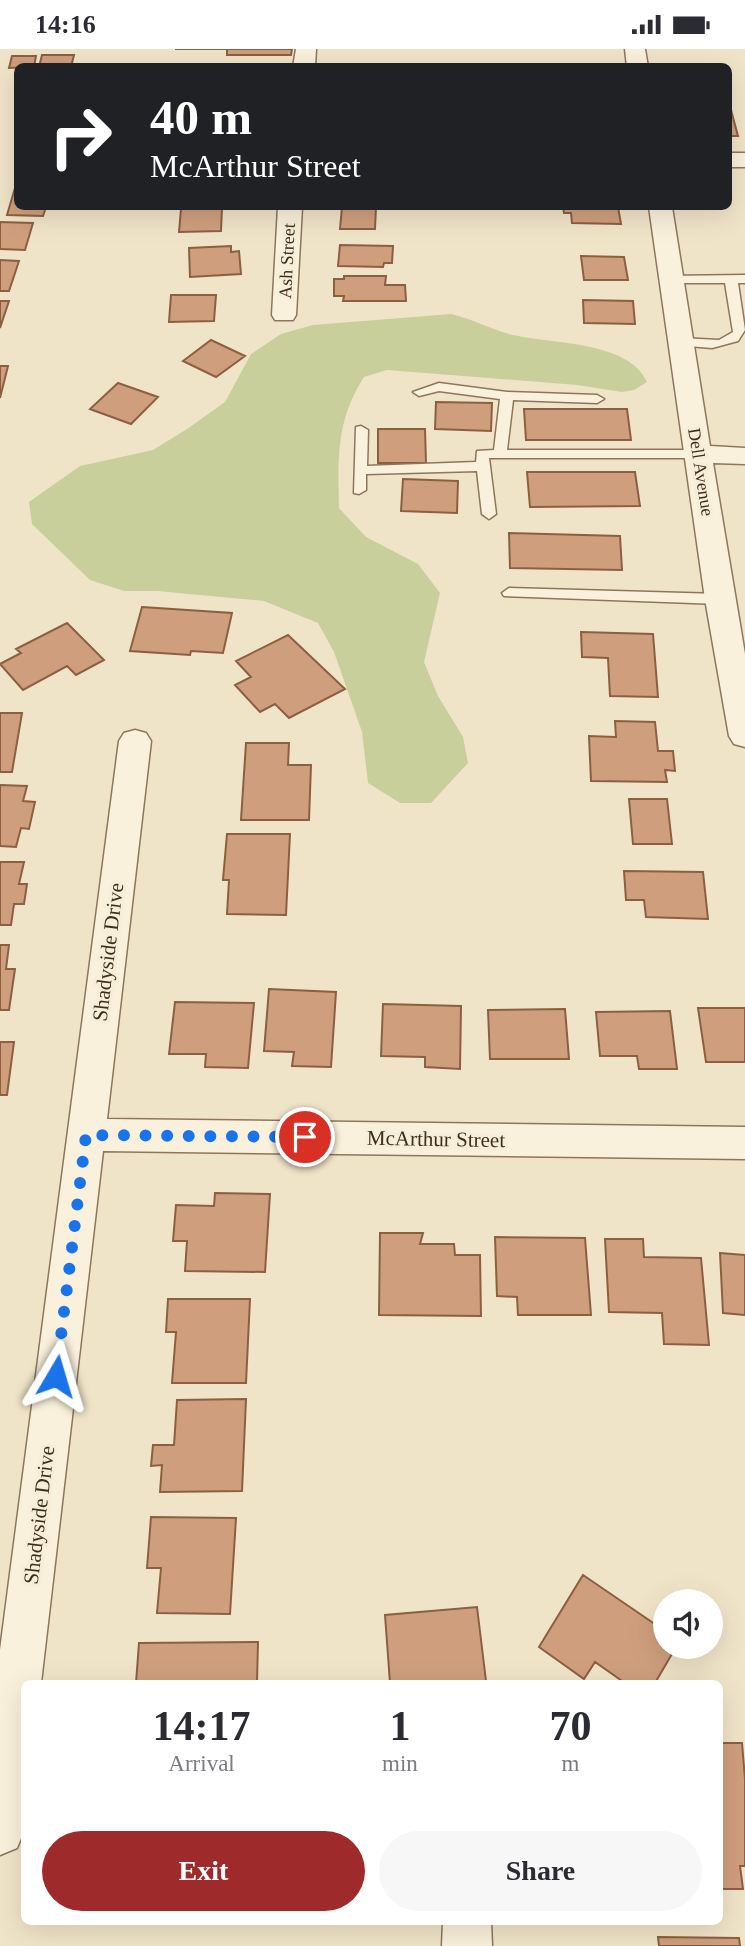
<!DOCTYPE html>
<html lang="en">
<head>
<meta charset="utf-8">
<style>
	body { margin:0; font-family:Georgia,serif; background:#f7f7f7; color:#2b2b33; height:100vh; display:flex; flex-direction:column; font-size:26px; white-space:nowrap }
	* { box-sizing:border-box; margin:0 }
	p { font-size:23px; color:#7c7c81 }
	.icon { flex:none; width:38px; height:38px; fill:none; stroke:currentColor; stroke-width:2; stroke-linecap:round; stroke-linejoin:round }
	.map { position:relative; flex:1; overflow:hidden }
	.details { position:absolute; left:21px; top:1631px; width:702px; height:245px; display:flex; flex-direction:column; background:#fff; border-radius:10px; box-shadow:0 7px 28px #0002 }
	.details>* { flex:none }
	.hud { position:absolute; left:14px; top:14px; width:718px; height:147px; border-radius:10px; box-shadow:0 7px 28px #0002; background:#202124; color:#fff; overflow:hidden }
	.fabs { position:absolute; left:653px; top:1540px; display:grid; gap:14px }
	.fabs a { display:grid; place-items:center; width:70px; height:70px; border-radius:50%; background:#fff; box-shadow:0 7px 28px #0002; font-size:35px }
	.pin { position:absolute; display:grid; place-items:center; width:60px; height:60px; color:#fff; margin:-30px; border:4px solid #fff; border-radius:50%; box-shadow:0 2px 7px #0007 }
	.me { position:absolute; width:77px; margin:-38px; rotate:7deg; stroke-linejoin:round; filter:drop-shadow(0 0 5px #0008) }
	.turn { display:flex; align-items:center; gap:24px; height:147px; padding:0 21px; font-size:32px }
	.turn .icon { width:91px; height:91px; stroke-width:2.5 }
	.turn b { display:block; font-size:49px; line-height:60px }
	.eta { display:flex; justify-content:space-evenly; align-items:center; height:119px; text-align:center }
	.eta b { font-size:42px; font-weight:600; line-height:49px }
	.button { display:flex; gap:14px; margin-top:auto; padding:14px 21px }
	.button a { flex:1; height:80px; border-radius:42px; background:#9e2a2b; color:#fff; font-size:28px; font-weight:600; line-height:80px; text-align:center }
	.button a+a { background:#f7f7f7; color:#2b2b33 }
	.status { display:flex; justify-content:space-between; align-items:center; height:49px; padding:0 35px; background:#fff; direction:ltr }
	.status svg { height:19px; fill:currentColor }
	.map>svg:first-child { display:block }
	.green { fill:#c9cf9b }
	.building { fill:#cf9f7d; stroke:#8d5f41; stroke-width:2 }
	.lines { fill:none; stroke-linecap:round; stroke-linejoin:round }
	.lane-casing { stroke:#8d765c; stroke-width:3 }
	.street-casing { stroke:#8d765c; stroke-width:3 }
	.lane { fill:#faf1dc; fill-rule:evenodd }
	.street { fill:#faf1dc; fill-rule:evenodd }
	.route { stroke:#1a73e8; stroke-width:12; stroke-dasharray:0 21.6 }
	.labels { text-anchor:middle; stroke-width:7; stroke-linejoin:round; paint-order:stroke }
	.far-street-label { font-size:18px; fill:#3d2e20; stroke:#f7eed8 }
	.street-label { font-size:21px; fill:#3d2e20; stroke:#f7eed8 }
</style>
</head>
<body>
<div class="status"><b>14:16</b><svg viewBox="0 0 49 12"><path d="M0 12V9h3v3zM5 12V6h3v6zM10 12V3h3v9zM15 12V0h3v12zM26 1h20v11H26zM47 4h2v5h-2z"/></svg></div>
<div class="map">
<svg width="745" height="1897" viewBox="0 0 745 1897">
	<rect width="100%" height="100%" fill="#f0e4c8"/>
	<path class="green" d="M451 265C473 270 492 281 513 286 552 295 629 292 647 333L634 341 622 343 577 336 387 321 364 328C336 372 338 408 339 459L366 488 418 515 440 544 424 613 438 647 463 688 468 714 431 754H400L368 734 362 683 334 603 318 574 264 552 157 542H124L90 531 32 475 29 453 80 417 153 401 187 380 225 353 251 305 281 285 313 276Z"/>
	<path class="building" d="M175 0H292L291 6H227V0Z
		M42 6H74L71 18H39Z
		M12 7H36L34 18 9 19Z
		M728 61H731L738 87H728Z
		M15 139H18V158H46L43 167 7 166Z
		M342 158H376L375 180H340Z
		M563 158H618L621 175 572 174 571 164H564Z
		M222 159 221 182 179 183 181 160Z
		M0 173 33 174 25 201 0 200Z
		M340 196 393 197 392 214H384L383 218 338 217Z
		M231 197V203L239 202 241 225 190 228 189 199Z
		M581 207 624 208 628 231H584Z
		M0 211 19 212 9 242H0Z
		M344 227H386L385 236H405L406 252H343L344 247H334V230H344Z
		M171 246H216L214 272 169 273Z
		M583 251 633 252 635 275 584 274Z
		M0 252H9L0 279Z
		M211 291 245 307 216 328 183 312Z
		M0 317H8L0 349Z
		M118 334 158 348 131 375 90 360Z
		M436 353 492 354 491 382 435 380Z
		M524 360H627L631 391H526Z
		M378 380H425L426 414H378Z
		M527 423H635L640 457 530 458Z
		M403 430 458 432 457 464 401 462Z
		M509 484 620 487 622 521 510 519Z
		M142 558 232 564 223 604 191 602 190 606 130 602Z
		M67 574 104 611 76 626 67 617 23 641 0 615 21 604 16 600Z
		M581 583 653 585 658 648 610 647 608 609 582 608Z
		M288 586 345 640 289 669 275 655 260 663 235 636 251 628 236 612Z
		M0 664H22L12 723H0Z
		M615 672 655 673 658 702H673L675 722 665 721 667 733 591 732 589 687 616 688Z
		M246 694H289L288 716H311L309 771H241Z
		M0 736 27 737 23 752 35 753 29 780 21 779 16 798 0 797Z
		M629 750H667L672 795H633Z
		M227 785H290L286 866 227 865 229 831H223Z
		M0 813H24L19 835H27L24 855H14L11 876H0Z
		M624 822 703 823 708 870 646 868 644 851H626Z
		M0 896H9L6 920H15L9 961H0Z
		M269 940 336 943 331 1018 292 1017 294 1003 264 1002Z
		M175 953 254 954 248 1019 205 1018 206 1005H169Z
		M383 955 461 957 460 1020 425 1018V1008L381 1007Z
		M698 959H745V1013H706Z
		M565 960 569 1010H490L488 961Z
		M670 962 677 1020H639L637 1007H600L596 963Z
		M0 993H14L7 1046H0Z
		M215 1144 270 1145 265 1223 185 1222 187 1192H173L176 1156 214 1157Z
		M380 1184H423L420 1195H454L455 1206H480L481 1267 379 1266Z
		M495 1188 585 1189 591 1266H518L517 1248 497 1247Z
		M605 1190H643L644 1208 701 1209 709 1296 664 1295 662 1264 609 1263Z
		M720 1204 745 1206V1266L723 1264Z
		M168 1250H250L246 1334H172L176 1283H166Z
		M246 1350 242 1442 160 1443 162 1416 151 1417 153 1396H174L177 1351Z
		M151 1468 236 1469 230 1565 157 1564 161 1519H147Z
		M583 1526 665 1582V1598H676L655 1634H625L595 1613 584 1630 539 1598Z
		M477 1558 486 1632 390 1634 385 1566Z
		M258 1593 257 1634H136L139 1594Z
		M719 1694H742L745 1730V1817H740L743 1840H719Z
		M658 1888 739 1889 740 1897H659Z"/>
	<g class="lines">
		<g class="lane-casing">
			<path id="lane" d="M745 226V234H738L745 281 738 292 712 299 676 296V290L680 289 719 291 733 283 725 234H671L667 233V227Z
				M439 334 507 343 597 346 604 350 597 354 513 351 507 401H698L705 405 698 409H489L496 465 489 470 482 465 477 422 366 425V441L359 445 354 444 356 378 361 377 368 381 367 417 476 413 477 402 494 401 500 350 439 342 419 347 413 343Z
				M509 539 720 545 727 550 720 555 504 547 502 544Z"/>
		</g>
		<g class="street-casing">
			<path id="street" d="M296 0H316L315 18H293Z
				M625 0H645L648 18H627Z
				M728 104H745V118H728Z
				M278 158H302L296 266 293 271H275L272 266Z
				M649 158H672L710 397 745 399V415L713 414 745 605V698L734 695 729 687 705 550Z
				M135 681 146 684 151 692 107 1070 745 1078V1110L103 1102 41 1634H24V1782L17 1799 0 1806V1601L119 692 124 684Z
				M443 1872H491L492 1897H442Z"/>
		</g>
		<use href="#lane" class="lane"/>
		<use href="#street" class="street"/>
	</g>
	<g class="lines">
		<path class="route" d="M56 1327 86 1086 305 1088"/>
	</g>
	<g class="labels">
		<g class="far-street-label">
			<text transform="translate(287 212) rotate(-87)" y="6">Ash Street</text>
			<text transform="translate(701 423) rotate(81)" y="6">Dell Avenue</text>
		</g>
		<g class="street-label">
			<text transform="translate(108 903) rotate(-83)" y="7">Shadyside Drive</text>
			<text transform="translate(436 1090) rotate(1)" y="7">McArthur Street</text>
			<text transform="translate(39 1466) rotate(-83)" y="7">Shadyside Drive</text>
		</g>
	</g>
</svg>
<div class="fabs">
<a><svg class="icon" aria-label="sound" viewBox="0 0 24 24"><path d="M4 9h4l5-4v14l-5-4H4zM17 9q2 3 0 6"/></svg></a>
</div>
<div class="pin" style="left:305px;top:1088px;background:#d93025"><svg class="icon" aria-label="arrive" viewBox="0 0 24 24"><path d="M6 21V4h12l-3 4 3 4H6"/></svg></div>
<svg class="me" style="left:56px;top:1327px" viewBox="-20 -20 40 40"><path d="M0-17L14 15 0 8-14 15z" fill="#1a73e8" stroke="#fff" stroke-width="4"/></svg>
<div class="hud">
<div class="turn"><svg class="icon" aria-label="right" viewBox="0 0 24 24"><path d="M7 20v-9h11M14 6l5 5-5 5"/></svg><div><b>40 m</b>McArthur Street</div></div>
</div>
<section class="details">
<div class="eta">
<div><b>14:17</b><p>Arrival</p></div>
<div><b>1</b><p>min</p></div>
<div><b>70</b><p>m</p></div>
</div>
<div class="button"><a>Exit</a><a>Share</a></div>
</section>
</div>
</body>
</html>
